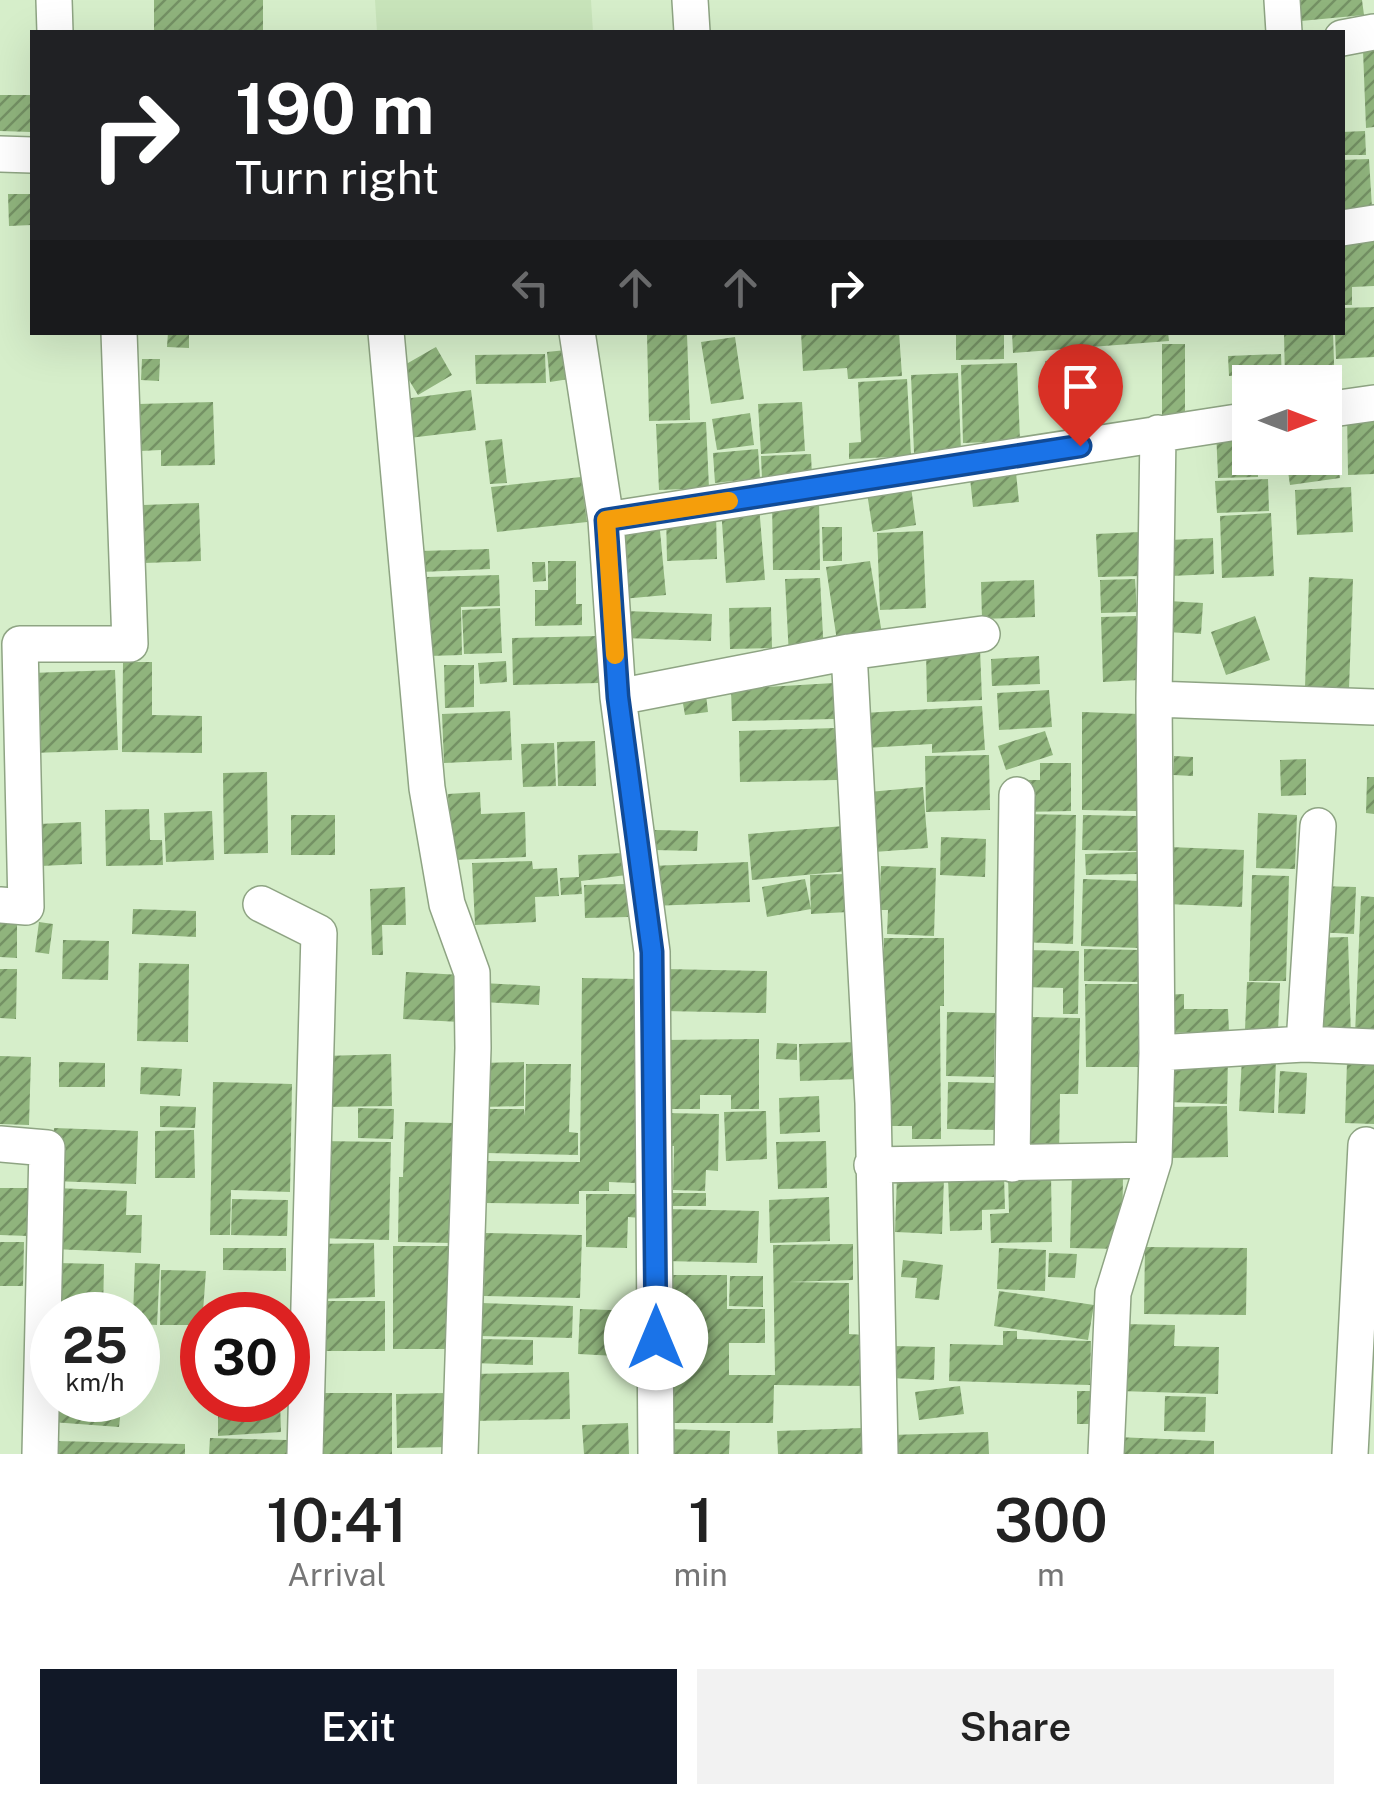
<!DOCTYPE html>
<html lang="en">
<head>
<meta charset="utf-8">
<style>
	body { margin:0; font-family:"Public Sans",sans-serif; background:#f2f2f2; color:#222; height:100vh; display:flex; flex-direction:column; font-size:38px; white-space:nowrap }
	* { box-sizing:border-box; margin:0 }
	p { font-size:32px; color:#767676 }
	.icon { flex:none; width:55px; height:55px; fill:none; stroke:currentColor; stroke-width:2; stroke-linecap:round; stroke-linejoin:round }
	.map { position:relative; height:1454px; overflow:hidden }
	.drawer { display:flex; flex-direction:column; background:#fff; flex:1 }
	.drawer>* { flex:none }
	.banner { position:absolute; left:30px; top:30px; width:1315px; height:305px; border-radius:0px; box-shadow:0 10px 40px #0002; background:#202124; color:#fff; overflow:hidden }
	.needle { width:65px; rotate:90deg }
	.tools { position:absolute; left:1232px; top:365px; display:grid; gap:20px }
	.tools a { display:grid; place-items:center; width:110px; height:110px; border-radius:0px; background:#fff; box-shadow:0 10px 40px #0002; font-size:50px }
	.speed { position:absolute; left:30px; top:1292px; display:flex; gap:20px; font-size:50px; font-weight:700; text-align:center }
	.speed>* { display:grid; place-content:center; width:130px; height:130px; border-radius:50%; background:#fff; box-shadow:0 10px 40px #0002; line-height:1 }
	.speed small { font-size:25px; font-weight:400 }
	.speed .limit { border:15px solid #d22; background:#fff; color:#111 }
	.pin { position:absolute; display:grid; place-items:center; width:85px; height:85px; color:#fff; margin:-102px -42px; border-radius:50% 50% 50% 0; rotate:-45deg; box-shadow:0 0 10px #0007 }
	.pin .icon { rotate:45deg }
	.me { position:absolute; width:110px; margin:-55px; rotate:0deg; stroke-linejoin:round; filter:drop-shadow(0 0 8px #0008) }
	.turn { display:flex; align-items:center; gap:35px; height:210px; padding:0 40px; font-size:45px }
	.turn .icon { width:130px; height:130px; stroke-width:2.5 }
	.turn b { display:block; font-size:70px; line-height:85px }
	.lanes { display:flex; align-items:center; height:95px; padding:0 40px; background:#0003; justify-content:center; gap:50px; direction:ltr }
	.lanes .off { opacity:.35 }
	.eta { display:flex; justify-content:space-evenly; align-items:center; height:170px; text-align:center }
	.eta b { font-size:60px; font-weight:600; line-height:70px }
	.button { display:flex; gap:20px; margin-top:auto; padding:20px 40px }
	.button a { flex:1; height:115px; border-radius:0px; background:#111827; color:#fff; font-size:40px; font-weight:600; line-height:115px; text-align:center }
	.button a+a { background:#f2f2f2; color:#222 }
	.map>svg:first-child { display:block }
	.built { fill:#c8e4ba }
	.building { fill:url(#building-hatch) }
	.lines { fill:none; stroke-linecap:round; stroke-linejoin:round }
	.minor-casing { stroke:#8ea483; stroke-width:38 }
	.minor { stroke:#fff; stroke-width:35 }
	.route-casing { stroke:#114b97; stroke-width:25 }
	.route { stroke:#1a73e8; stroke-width:18 }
	.slow { stroke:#f59e0b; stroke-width:18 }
</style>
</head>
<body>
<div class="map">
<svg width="1374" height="1454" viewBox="0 0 1374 1454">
	<defs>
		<pattern id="building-hatch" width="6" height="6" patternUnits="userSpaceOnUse" patternTransform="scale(2.5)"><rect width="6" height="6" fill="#90b47d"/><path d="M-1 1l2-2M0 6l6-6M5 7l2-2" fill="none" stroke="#749164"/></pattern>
	</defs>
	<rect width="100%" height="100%" fill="#d6eeca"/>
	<path class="built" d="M375 0H591L593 32H377Z"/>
	<path class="building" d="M154 0H263V32H154Z
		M1299 0H1362L1364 15 1301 21Z
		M1363 50H1374V127L1366 128Z
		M0 95H32L31 132 0 131Z
		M1365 131 1366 155H1342V132Z
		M1369 159 1372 208 1342 210V160Z
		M8 194H32V225L9 226Z
		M1374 228V286L1352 287V305H1342V229Z
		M1374 307V357L1336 359 1335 332H1342V308Z
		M168 332H189V348L167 347Z
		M801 332H899L902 376 848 379 847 368 803 371Z
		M1012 332H1168L1169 341 1013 353Z
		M1284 332H1333L1335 394H1325V382H1285Z
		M687 334 690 420 649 421 647 335Z
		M956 334H1004V359L956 360Z
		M735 337 744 399 711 404 701 342Z
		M1162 344H1185V422H1162Z
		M436 347 452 375 418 395 401 367Z
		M566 350 569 379 550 382 547 352Z
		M545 354 546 383 476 384 475 355Z
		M1281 354 1282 382H1250L1249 375 1229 376 1228 356Z
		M142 359H160L159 381 141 380Z
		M1059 359 1064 390 1050 392 1045 361Z
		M1017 363 1020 441 963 443 961 365Z
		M958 373 961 451 914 453 911 375Z
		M907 379 911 456 849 459V443L861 442 858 382Z
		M471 390 476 430 409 438 404 399Z
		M213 402 215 465 161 466V450L140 451 138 404Z
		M802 402 805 451 761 454 758 404Z
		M1374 411V474L1348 475 1347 412Z
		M750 413 754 445 717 450 712 419Z
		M1330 414 1340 478 1290 485 1286 458H1325V415Z
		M706 422 709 488 659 490 656 424Z
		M1250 428V458H1258V477L1218 478 1216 429Z
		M502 439 507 483 490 484 485 441Z
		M758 449 760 478 715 483 713 453Z
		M811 454 812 477 762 479 761 456Z
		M1015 463 1019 502 973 507 969 468Z
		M581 477 587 522 497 532 491 487Z
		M910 479 916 525 873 532 866 486Z
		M1268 479 1269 511 1217 513 1215 481Z
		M1351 487 1353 532 1297 535 1295 490Z
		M819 496 820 570H773L772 497Z
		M199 503 201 561 144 563 143 505Z
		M759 505 765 580 726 583 721 507Z
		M716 511 717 559 667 561 666 512Z
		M1271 513 1274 576 1222 578 1220 516Z
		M659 520 666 595 622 599 616 525Z
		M822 527H842V561H823Z
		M923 531 926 608 880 610 877 533Z
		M1140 532 1141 576 1098 577 1096 534Z
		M1213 538 1214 574 1171 576 1170 540Z
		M489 549 490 569 421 572 420 551Z
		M548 561H576V604H582V625L535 626V590H548Z
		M870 561 882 634 837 641 826 567Z
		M532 562H545L546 581 533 582Z
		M499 575 500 606 461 607 462 655 428 656 427 577Z
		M1309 577 1353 579 1349 689 1305 687Z
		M820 578 824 655 789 657 785 579Z
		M1135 579 1137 612 1101 613 1100 580Z
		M1034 580 1035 617 982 619 981 582Z
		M1169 601 1203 603 1201 634 1167 632Z
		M771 607 772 648 730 649 729 608Z
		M500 608 502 653 464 654 462 610Z
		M624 611 712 614 711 641 624 638Z
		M1136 616 1139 680 1103 682 1101 617Z
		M1255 616 1270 660 1226 675 1211 632Z
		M598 636 599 683 513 685 512 638Z
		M980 649 982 700 927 702 926 650Z
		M1039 656 1040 684 992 686 991 659Z
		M506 661 507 682 480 684 478 663Z
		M123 662H152V715L202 716V753L122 752Z
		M444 665H474V707L445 708Z
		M115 670 118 750 33 753 31 673Z
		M834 683 835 719 732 721 731 689Z
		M1049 690 1052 727 999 730 997 693Z
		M706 695 708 712 685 715 682 698Z
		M982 706 985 750 932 753V744L866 748 864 713Z
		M510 711 512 760 444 763 442 714Z
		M1082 712 1139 714 1136 811 1082 810Z
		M836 728 837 780 740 782 739 731Z
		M1045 731 1053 755 1006 770 998 746Z
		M595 741 596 786H558L557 742Z
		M554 743 556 786 523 787 521 744Z
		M989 755 990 810 926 812 925 756Z
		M1174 756 1193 757V776L1173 775Z
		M1306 759V795L1281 796 1280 760Z
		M1040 763H1071V811L1022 812V780H1040Z
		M267 772 268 853 224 854 223 773Z
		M1367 777H1374V814L1366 813Z
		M923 787 928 848 874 852 869 792Z
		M480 792 481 814 525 812 526 857 451 860 448 794Z
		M149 809 150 840H162L163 865 106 866 105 810Z
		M212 811 214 860 166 862 164 813Z
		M1258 813 1297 815 1295 869 1256 868Z
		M1023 814 1076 815 1073 944 1020 942Z
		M291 815H335V855H291Z
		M1083 815 1138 816 1137 851 1082 850Z
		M81 822 82 864 41 866 39 824Z
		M844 826 848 871 752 880 748 834Z
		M655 830 698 831 697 851 654 850Z
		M941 837 986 839 985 877 940 875Z
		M1169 847 1244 850 1242 907 1166 904Z
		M1137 852V874L1086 875 1085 854Z
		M625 853 626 875 581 881 582 894 561 895 560 878 579 877 578 855Z
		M532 861 533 869 557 868 559 896 535 897 536 922 475 925 472 863Z
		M748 862 750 902 652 906 651 866Z
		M881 866 936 868 934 936 887 934 888 910H879Z
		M846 874 848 912 811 914 810 875Z
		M1252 875 1289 876 1286 981H1249Z
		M805 879 811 909 767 917 762 887Z
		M1083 879 1140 881 1139 948 1081 946Z
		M627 884 628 917 585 918 584 885Z
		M1318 886 1356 887 1354 934 1316 932Z
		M405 887 406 925H382L383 955H372L370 889Z
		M1361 896 1374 897V1034H1355Z
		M133 909 196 911V937L132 934Z
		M0 914 17 915V958L0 957Z
		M39 922 53 924 49 954 35 952Z
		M1348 937 1351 1038 1315 1039 1312 938Z
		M884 938H944V1006H940L941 1139H912V1126H884Z
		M63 940 109 941 108 980 62 979Z
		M1084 949 1139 950V982L1084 981Z
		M1024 950 1079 951 1078 1014H1063V988L1023 987Z
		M139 963 189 964 188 1042 137 1041Z
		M0 969H17L16 1019 0 1018Z
		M664 969 767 971 766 1013 663 1011Z
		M406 972 462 975 460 1022 403 1019Z
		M582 978 637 979 635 1183 609 1182V1191H579V1204L483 1203 484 1161 580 1162Z
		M1247 982 1280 983 1278 1031 1245 1030Z
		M483 983 540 986 539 1005 483 1002Z
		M1085 984H1138L1139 1067H1086Z
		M1184 994V1009H1228L1229 1032 1161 1033V995Z
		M947 1012 995 1013 994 1077 946 1076Z
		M1031 1017 1080 1018 1078 1094H1060L1059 1154 1028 1153Z
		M759 1039V1109H731V1095H700V1109H663V1040Z
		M858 1042 859 1079 800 1081 799 1044Z
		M777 1043 797 1044V1060L776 1059Z
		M391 1054 392 1106 326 1107 325 1056Z
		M0 1056 31 1057 29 1125 0 1124Z
		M1170 1058 1228 1059 1227 1104 1169 1102Z
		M1242 1058 1276 1060 1274 1113 1239 1111Z
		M59 1062 105 1063V1087H59Z
		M524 1062V1106L483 1107 482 1063Z
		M1347 1062 1374 1063V1124L1345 1123Z
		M526 1064H571L569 1132 578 1133V1155L486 1153 487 1109H524L525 1116Z
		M141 1067 182 1069 180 1096 140 1094Z
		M1280 1071 1307 1073 1305 1114 1278 1113Z
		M213 1082 292 1084 290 1192 231 1190 230 1235H210Z
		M948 1082 997 1083 996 1130 947 1129Z
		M819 1096 820 1132 780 1134 779 1098Z
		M160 1106 196 1107 195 1128 160 1127Z
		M1227 1106 1228 1157 1170 1158 1169 1107Z
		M358 1108 394 1109 393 1139 358 1138Z
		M766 1111 767 1159 726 1161 724 1112Z
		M664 1113 719 1114 718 1171 706 1170 705 1191 673 1190 674 1146H663Z
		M405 1122 454 1123 452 1243 398 1242 399 1177H403Z
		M54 1128 138 1131 136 1184 52 1181Z
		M194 1130 195 1178H155V1131Z
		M318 1141 391 1142 389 1240 316 1238Z
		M826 1141 827 1188 778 1189 776 1142Z
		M1072 1172 1123 1174 1122 1249 1070 1248Z
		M1051 1173 1052 1242 991 1243 990 1214 1009 1213 1008 1175Z
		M897 1176 944 1178 942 1234 895 1232Z
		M1004 1176 1005 1209 982 1210V1230L950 1231 948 1177Z
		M0 1188H30L29 1236 0 1235Z
		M56 1188 127 1191 126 1215H142L141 1253 54 1249Z
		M666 1193H706V1206H665Z
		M586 1194H641V1218L628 1217 627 1248 586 1247Z
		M829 1197 830 1241 770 1243 769 1200Z
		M232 1199 288 1200 287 1236 231 1235Z
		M664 1209 759 1211 757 1263 663 1261Z
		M485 1233 582 1235 580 1298 484 1296Z
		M0 1242H24L23 1286H0Z
		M374 1243 375 1297 316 1299 315 1244Z
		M853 1244V1280L788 1282 849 1283V1334L865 1335 864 1386 774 1385 773 1423H666V1275H727V1309H765V1343H729V1375H775L773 1245Z
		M393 1246H448V1349H393Z
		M1145 1247 1247 1248 1246 1315 1144 1314Z
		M223 1248H286V1271L223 1270Z
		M999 1248 1046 1250 1045 1291 997 1289Z
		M1049 1253 1077 1254 1075 1278 1048 1277Z
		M903 1260 943 1265 939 1300 915 1298 917 1278 901 1277Z
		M56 1263 104 1264 103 1315H55Z
		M135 1263 160 1264 157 1325 138 1324V1315H133Z
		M161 1270 206 1271 202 1325H160Z
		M730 1276H763V1307L729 1306Z
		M999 1291 1094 1305 1088 1340 994 1326Z
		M108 1299 122 1301 120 1315H106Z
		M315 1301H385V1351H315Z
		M481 1303 573 1306 572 1338 480 1336Z
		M580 1309 638 1311 636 1357 578 1354Z
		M1121 1324 1175 1325 1174 1346 1219 1347 1218 1394 1119 1391Z
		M1003 1331H1017V1339L1091 1341 1090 1385 949 1381 950 1344 1003 1345Z
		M473 1339 533 1340V1365L472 1363Z
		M892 1346 935 1347 934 1380 891 1378Z
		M569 1372 570 1419 473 1421 472 1374Z
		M960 1386 964 1414 919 1420 915 1392Z
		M1077 1391H1094V1424H1077Z
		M314 1393H392V1454H314Z
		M448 1393 449 1447 397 1448 396 1394Z
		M1165 1396 1206 1397 1205 1432 1164 1431Z
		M54 1400H122L119 1427 52 1422Z
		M280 1402 281 1432 218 1436V1415L243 1414V1403Z
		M628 1423 629 1454H584L582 1425Z
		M862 1428 863 1454H778L777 1431Z
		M668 1429 730 1431 729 1454H667Z
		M988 1432 989 1454H891V1435Z
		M1116 1437 1214 1441V1454H1116Z
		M210 1438 287 1440V1454H209Z
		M55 1441 185 1444V1454H54Z"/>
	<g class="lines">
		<g class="minor-casing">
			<path id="minor" d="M54 0 55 32
				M690 0 692 32
				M1282 0 1284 32
				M1342 38 1374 32
				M0 154 32 155
				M1342 228 1374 223
				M386 332 427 788 447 904 472 973 473 1048 460 1454
				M577 332 606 520 618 697 652 952 656 1454
				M1325 410 1374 403
				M606 520 1250 420
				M849 652 982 634
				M618 697 849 652 873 1103 880 1454
				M1154 699 1374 707
				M261 904 319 933 305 1454
				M0 905 26 907 20 644H130L119 332
				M1304 1044 1318 826
				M1157 1053 1304 1044 1374 1047
				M0 1144 47 1148 40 1454
				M1012 1164 1017 795
				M872 1165 1154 1160 1157 1053 1154 699 1158 433
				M1106 1454 1113 1293 1154 1160
				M1350 1454 1366 1145"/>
		</g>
		<use href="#minor" class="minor"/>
	</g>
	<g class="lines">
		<g class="route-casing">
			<path id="route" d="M656 1338 652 952 618 697 606 520 1080 446"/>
		</g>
		<use href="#route" class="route"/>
		<path class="slow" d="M615 655 606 520 729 501"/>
	</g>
</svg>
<div class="tools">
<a><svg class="needle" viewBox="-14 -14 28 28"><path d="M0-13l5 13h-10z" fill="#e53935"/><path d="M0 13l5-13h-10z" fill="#767676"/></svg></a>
</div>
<div class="speed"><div>25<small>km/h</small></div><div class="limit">30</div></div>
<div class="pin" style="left:1080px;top:446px;background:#d93025"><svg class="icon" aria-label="arrive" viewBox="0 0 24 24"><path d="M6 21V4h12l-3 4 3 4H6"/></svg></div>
<svg class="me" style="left:656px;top:1338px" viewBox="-20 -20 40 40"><circle r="19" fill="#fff"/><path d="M0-13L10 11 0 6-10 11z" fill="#1a73e8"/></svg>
<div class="banner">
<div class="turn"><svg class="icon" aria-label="right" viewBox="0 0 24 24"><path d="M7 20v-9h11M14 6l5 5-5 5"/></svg><div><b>190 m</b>Turn right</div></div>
<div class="lanes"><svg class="icon off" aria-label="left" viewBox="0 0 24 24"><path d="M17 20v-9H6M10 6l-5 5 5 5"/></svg><svg class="icon off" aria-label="ahead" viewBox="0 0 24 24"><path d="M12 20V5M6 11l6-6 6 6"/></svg><svg class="icon off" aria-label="ahead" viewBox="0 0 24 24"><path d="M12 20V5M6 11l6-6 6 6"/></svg><svg class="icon" aria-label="right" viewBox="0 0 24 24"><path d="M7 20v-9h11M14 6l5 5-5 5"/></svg></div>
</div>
</div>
<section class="drawer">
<div class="eta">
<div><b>10:41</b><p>Arrival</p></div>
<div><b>1</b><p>min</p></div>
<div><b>300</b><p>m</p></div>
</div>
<div class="button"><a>Exit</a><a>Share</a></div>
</section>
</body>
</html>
